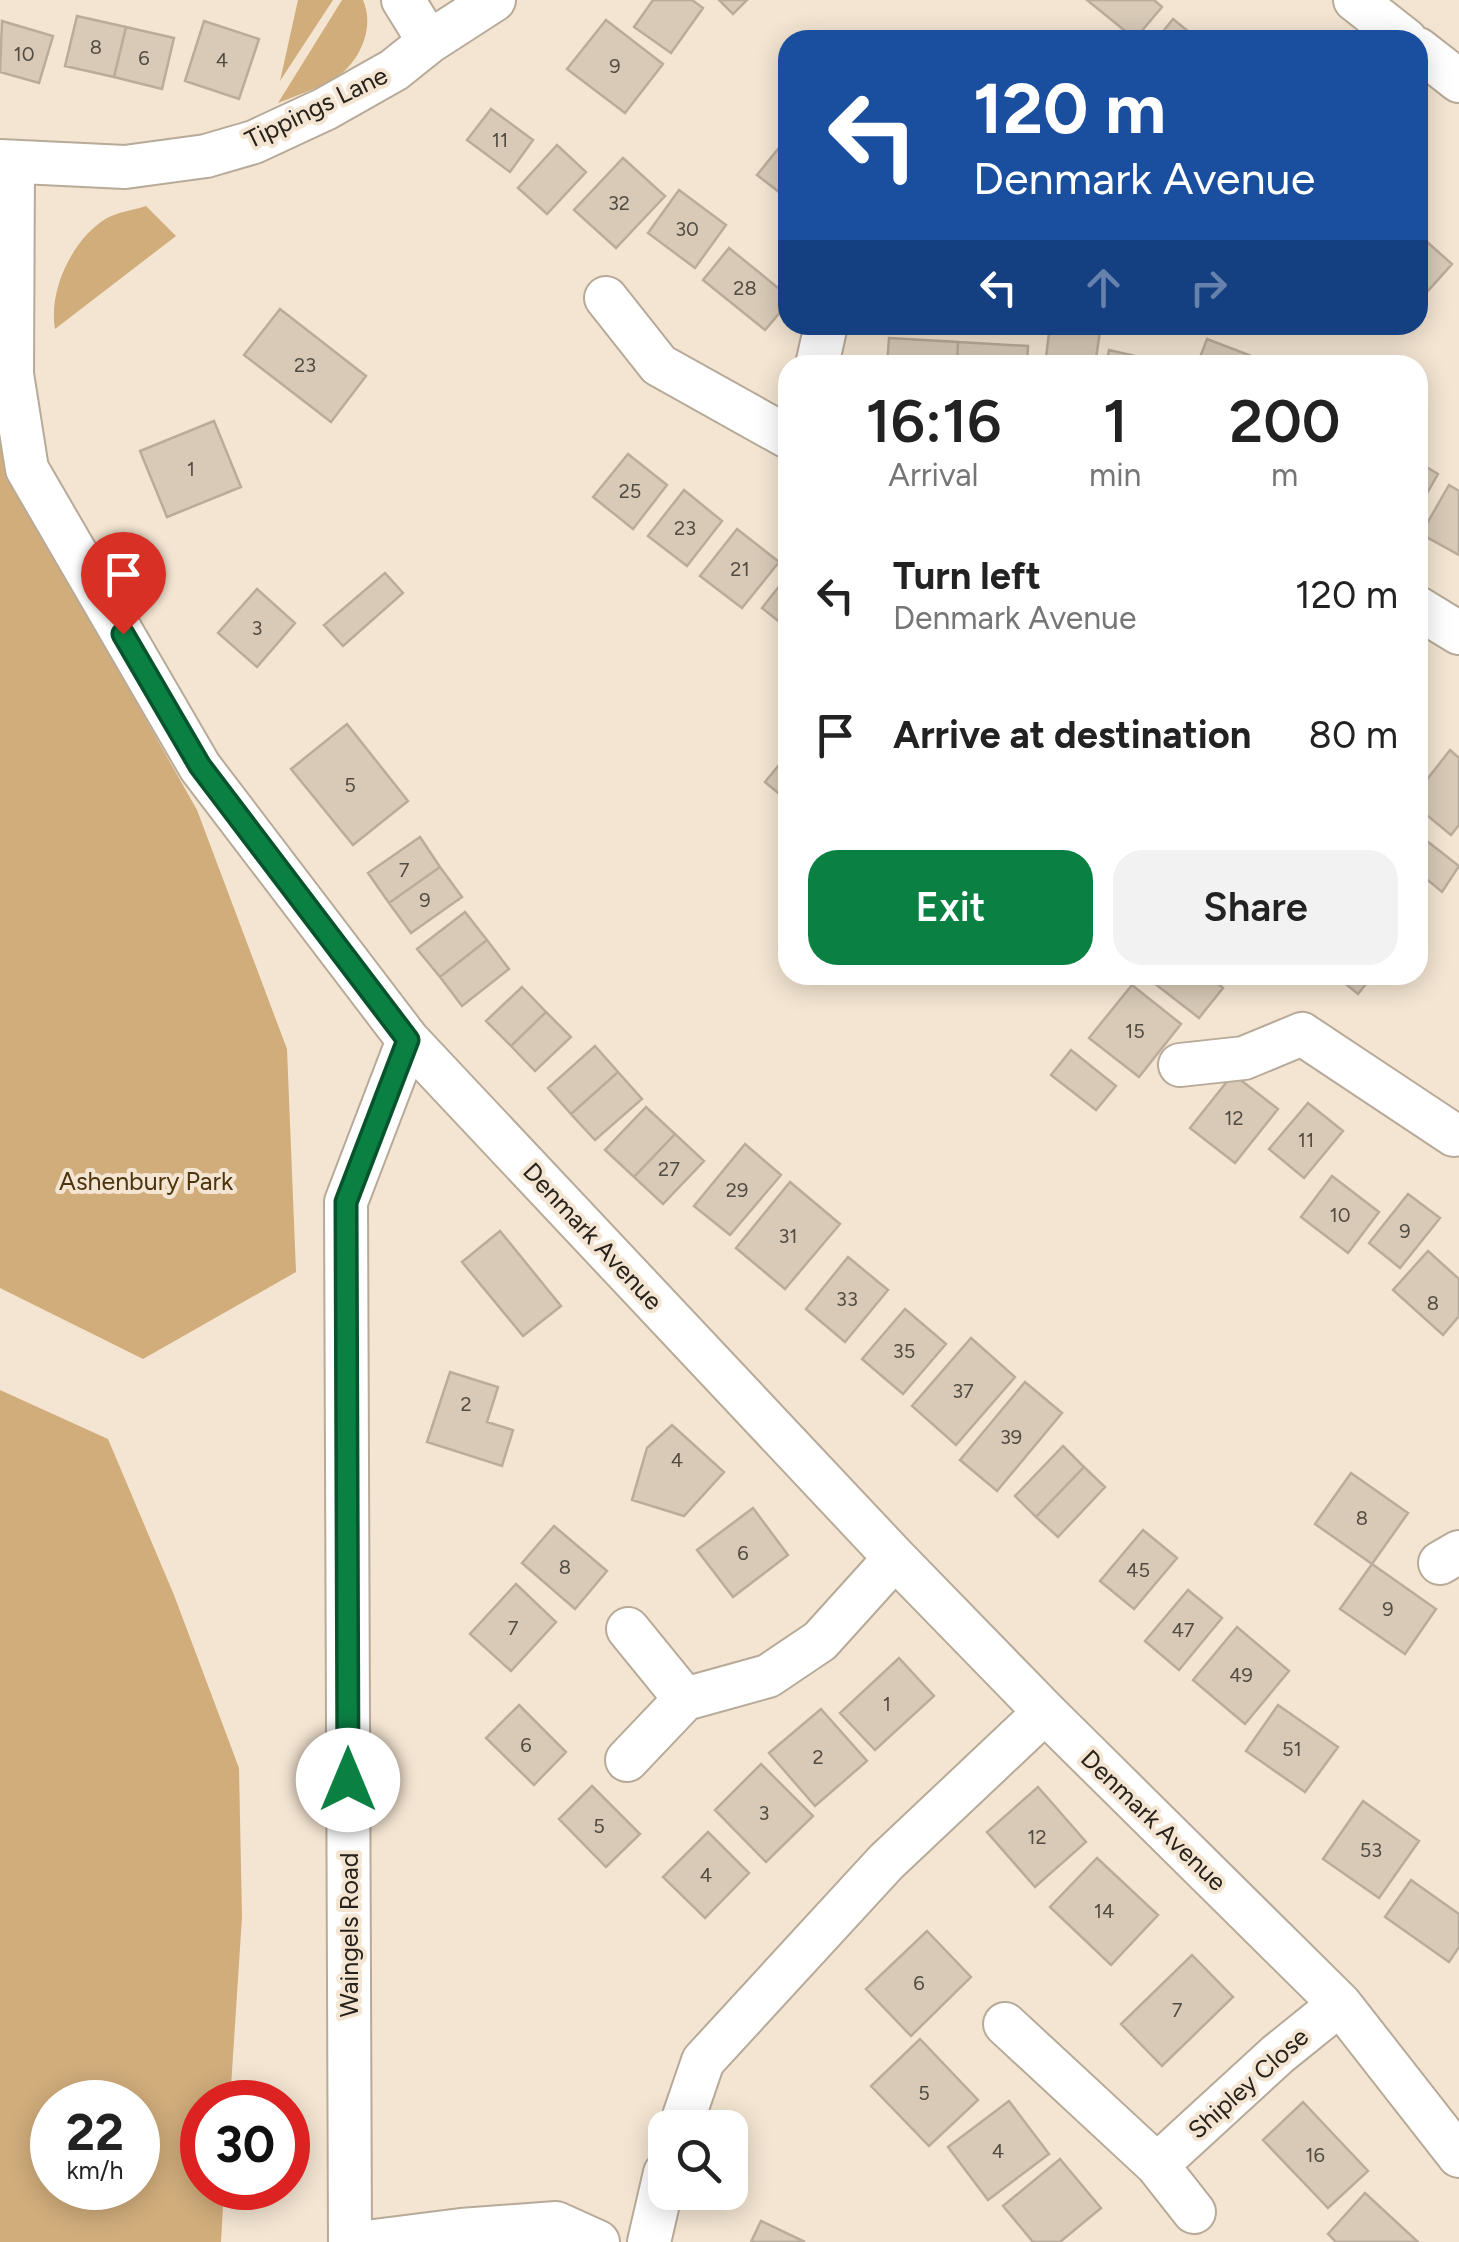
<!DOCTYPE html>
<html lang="en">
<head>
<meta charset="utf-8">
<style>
	body { margin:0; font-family:Figtree,sans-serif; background:#f2f2f2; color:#222; height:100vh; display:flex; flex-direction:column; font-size:38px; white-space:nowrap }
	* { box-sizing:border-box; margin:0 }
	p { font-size:32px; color:#767676 }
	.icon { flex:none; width:55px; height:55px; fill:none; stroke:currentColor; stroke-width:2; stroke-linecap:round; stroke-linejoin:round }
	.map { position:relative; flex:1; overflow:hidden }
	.panel { position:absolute; left:778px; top:355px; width:650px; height:630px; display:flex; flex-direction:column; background:#fff; border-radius:30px; box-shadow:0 5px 25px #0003 }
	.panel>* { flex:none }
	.hud { position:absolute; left:778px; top:30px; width:650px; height:305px; border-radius:30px; box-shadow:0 5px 25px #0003; background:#1a4fa0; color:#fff; overflow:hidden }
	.tools { position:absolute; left:648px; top:2110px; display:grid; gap:20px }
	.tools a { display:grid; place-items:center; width:100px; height:100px; border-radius:20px; background:#fff; box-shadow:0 5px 25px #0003; font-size:50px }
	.speed { position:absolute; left:30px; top:2080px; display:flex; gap:20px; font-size:50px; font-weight:700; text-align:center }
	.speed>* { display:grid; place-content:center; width:130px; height:130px; border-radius:50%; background:#fff; box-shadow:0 5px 25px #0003; line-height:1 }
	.speed small { font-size:25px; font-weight:400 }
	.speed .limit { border:15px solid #d22; background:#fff; color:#111 }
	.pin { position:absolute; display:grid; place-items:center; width:85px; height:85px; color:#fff; margin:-102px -42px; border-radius:50% 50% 50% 0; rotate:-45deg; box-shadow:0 0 10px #0007 }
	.pin .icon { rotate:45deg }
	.me { position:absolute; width:110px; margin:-55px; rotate:0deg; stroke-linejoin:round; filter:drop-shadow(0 0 8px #0008) }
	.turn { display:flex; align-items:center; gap:35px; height:210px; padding:0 30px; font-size:45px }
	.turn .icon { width:130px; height:130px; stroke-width:2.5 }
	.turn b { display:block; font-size:70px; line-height:85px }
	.lanes { display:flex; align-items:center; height:95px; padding:0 30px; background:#0003; justify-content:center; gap:50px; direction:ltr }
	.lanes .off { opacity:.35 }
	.eta { display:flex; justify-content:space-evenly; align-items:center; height:170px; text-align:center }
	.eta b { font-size:60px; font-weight:600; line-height:70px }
	.action { display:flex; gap:20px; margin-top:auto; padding:20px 30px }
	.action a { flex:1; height:115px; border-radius:30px; background:#0b8043; color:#fff; font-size:40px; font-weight:600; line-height:115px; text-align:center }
	.action a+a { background:#f2f2f2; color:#222 }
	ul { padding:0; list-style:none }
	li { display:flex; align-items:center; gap:30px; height:140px; padding:0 30px }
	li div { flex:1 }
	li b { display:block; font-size:38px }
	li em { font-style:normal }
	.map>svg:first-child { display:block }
	.green { fill:#d1ad7c; fill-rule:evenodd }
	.building { fill:#d8cab7; stroke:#baac9a; stroke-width:2.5 }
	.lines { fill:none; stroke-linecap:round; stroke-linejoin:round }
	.minor-casing { stroke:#b7aa98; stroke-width:46 }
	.minor { stroke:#fff; stroke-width:42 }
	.route-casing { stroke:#07532c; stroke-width:25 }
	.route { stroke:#0b8043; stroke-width:18 }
	.labels { text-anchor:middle; stroke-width:8; stroke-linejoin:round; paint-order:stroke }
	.number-label { font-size:20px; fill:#534c42 }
	.street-label { font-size:25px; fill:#27221b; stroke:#f4e5d2 }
	.park-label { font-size:25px; fill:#4d340e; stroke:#f4e5d2 }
</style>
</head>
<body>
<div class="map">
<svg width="1459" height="2242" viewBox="0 0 1459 2242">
	<rect width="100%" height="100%" fill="#f4e5d2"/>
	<path class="green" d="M298 0H333L280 81Z
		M342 0H363C376 29 358 67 330 81 314 90 295 96 278 103Z
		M0 206 15 462 77 597 197 810 287 1049 296 1272 143 1359 0 1288Z
		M146 206 176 236 55 329C48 290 73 238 107 218 118 212 134 210 146 206Z
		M0 1390 108 1439 174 1595 239 1768 242 1917 230 2102H202V2188H224L221 2242H0ZM52 2102H138V2188H52Z"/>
	<path class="building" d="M653 0H692L703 8 671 53 634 27Z
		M719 0H747L733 14Z
		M1087 0H1154L1162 7 1135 39Z
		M77 16 126 27 114 77 65 66Z
		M1173 19 1199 40H1156Z
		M606 20 663 64 625 113 567 69Z
		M2 21 53 36 39 83 0 72Z
		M204 21 259 39 239 99 185 81Z
		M126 27 174 38 162 89 114 77Z
		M491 109 533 140 510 172 467 140Z
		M787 138H788V199L757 175Z
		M557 145 586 172 547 214 518 188Z
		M623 158 665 196 616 248 574 210Z
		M679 190 726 225 695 268 648 233Z
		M1418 234 1452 264 1418 302Z
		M729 248 788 296V303L765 330 703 280Z
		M280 309 366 376 331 422 244 355Z
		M1050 325H1101L1095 365H1045Z
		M889 338 958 342 957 365H887Z
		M1207 339 1254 357 1251 365H1197Z
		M958 342 1028 346 1027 365H957Z
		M1109 350 1170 364 1106 365Z
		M214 421 241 487 167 517 140 451Z
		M628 454 667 485 633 529 593 497Z
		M1418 462 1438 474 1418 509Z
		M1449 485 1459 491V555L1421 534Z
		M684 490 722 521 687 566 648 536Z
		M737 529 779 562 742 608 700 576Z
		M385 573 403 593 343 646 324 625Z
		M788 575V629L762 608Z
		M257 589 295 623 257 667 218 633Z
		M347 724 408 801 353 845 291 769Z
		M1450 750 1459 758V825L1451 835 1418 808V791Z
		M788 754V801L765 782Z
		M1418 834 1459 866 1442 892 1418 872Z
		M420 837 440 867 389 903 368 873Z
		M440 867 462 897 411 933 389 903Z
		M465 912 487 940 440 977 417 949Z
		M487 940 509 969 462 1006 440 977Z
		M1160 975H1206L1223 988 1199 1018 1154 983Z
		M1335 975H1373L1358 994Z
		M1132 985 1181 1024 1139 1077 1089 1038Z
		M522 987 546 1012 511 1046 486 1021Z
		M546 1012 571 1037 535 1071 511 1046Z
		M595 1046 618 1072 571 1114 548 1088Z
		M1071 1050 1116 1086 1096 1110 1051 1075Z
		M618 1072 642 1099 595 1140 571 1114Z
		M1233 1074 1278 1109 1235 1163 1190 1128Z
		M1308 1103 1343 1131 1304 1178 1269 1149Z
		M646 1107 675 1134 634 1177 605 1150Z
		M675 1134 704 1161 663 1204 634 1177Z
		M745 1144 781 1175 730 1235 694 1206Z
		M1332 1176 1379 1212 1348 1253 1301 1217Z
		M790 1182 840 1224 785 1289 736 1248Z
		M1408 1194 1440 1218 1400 1268 1369 1243Z
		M500 1231 561 1306 523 1336 462 1262Z
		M1428 1251 1459 1279V1316L1443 1335 1393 1290Z
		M848 1257 888 1290 845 1342 806 1309Z
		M905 1309 946 1344 903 1394 862 1359Z
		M971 1338 1015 1377 956 1445 912 1406Z
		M450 1372 498 1387 487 1422 513 1430 502 1466 427 1442Z
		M1025 1382 1062 1413 997 1491 960 1460Z
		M672 1425 724 1472 684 1516 632 1500 647 1448Z
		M1063 1446 1084 1467 1036 1517 1015 1496Z
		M1084 1467 1105 1487 1058 1537 1036 1517Z
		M1351 1473 1408 1513 1372 1564 1315 1524Z
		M753 1508 788 1555 733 1597 697 1550Z
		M554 1526 607 1571 575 1609 522 1563Z
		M1143 1530 1177 1558 1134 1609 1100 1581Z
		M1372 1564 1436 1609 1405 1654 1340 1609Z
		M516 1584 556 1622 511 1671 470 1634Z
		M1188 1590 1222 1618 1179 1670 1145 1641Z
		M1237 1627 1289 1671 1245 1724 1193 1680Z
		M899 1658 934 1696 875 1750 840 1713Z
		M519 1705 566 1752 534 1785 486 1738Z
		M1278 1705 1338 1747 1305 1792 1246 1751Z
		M821 1709 867 1761 815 1806 769 1753Z
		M761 1764 813 1816 766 1862 715 1810Z
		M592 1786 640 1834 606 1867 559 1819Z
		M1038 1787 1086 1842 1035 1887 987 1832Z
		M1363 1801 1419 1841 1379 1898 1323 1859Z
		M708 1832 749 1873 705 1918 663 1877Z
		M1097 1858 1158 1915 1111 1965 1050 1907Z
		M1411 1880 1459 1914V1947L1449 1962 1385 1917Z
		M927 1931 971 1977 911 2036 866 1989Z
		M1192 1955 1233 1997 1162 2066 1121 2024Z
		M920 2039 978 2100 929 2146 871 2086Z
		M1009 2101 1049 2154 988 2200 948 2147Z
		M1303 2102 1368 2171 1328 2208 1263 2140Z
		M1060 2159 1101 2208 1060 2242H1033L1003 2206Z
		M1365 2193 1418 2242H1336L1328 2234Z
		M761 2221 805 2242H751Z"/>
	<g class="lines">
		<g class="minor-casing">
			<path id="minor" d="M403 0 429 42
				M1355 0 1406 40
				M1418 49 1459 81
				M0 161 125 167 206 156 254 142 325 109 394 70 429 42 494 0
				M13 164 12 374 27 469 200 767 408 1040 895 1558 1045 1712 1340 2004 1459 2156
				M606 298 659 365 788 437
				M817 365 826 325
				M1418 608 1459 633
				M1180 1065 1244 1058 1302 1034 1454 1135
				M1440 1563 1459 1552
				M628 1629 685 1699
				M627 1760 685 1699 768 1676 820 1641 895 1558
				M1005 2024 1157 2165 1278 2054 1340 2004
				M680 2128 703 2061 886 1862 1045 1712
				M1157 2165 1194 2212
				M350 2242 346 1202 408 1040
				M366 2242 461 2230 556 2223 598 2242
				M649 2242 665 2173"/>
		</g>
		<use href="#minor" class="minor"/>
	</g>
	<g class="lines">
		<g class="route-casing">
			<path id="route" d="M123 634 200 766 408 1040 346 1202 348 1780"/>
		</g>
		<use href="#route" class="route"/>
	</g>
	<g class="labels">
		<g class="number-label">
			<text x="96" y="54">8</text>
			<text x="24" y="61">10</text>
			<text x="144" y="65">6</text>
			<text x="222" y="67">4</text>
			<text x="615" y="73">9</text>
			<text x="500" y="147">11</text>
			<text x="619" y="210">32</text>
			<text x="687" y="236">30</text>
			<text x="745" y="295">28</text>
			<text x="305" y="372">23</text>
			<text x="191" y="476">1</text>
			<text x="630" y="498">25</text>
			<text x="685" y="535">23</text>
			<text x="740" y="576">21</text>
			<text x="257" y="635">3</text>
			<text x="350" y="792">5</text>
			<text x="404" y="877">7</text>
			<text x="425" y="907">9</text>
			<text x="1135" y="1038">15</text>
			<text x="1234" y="1125">12</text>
			<text x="1306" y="1147">11</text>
			<text x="669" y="1176">27</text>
			<text x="737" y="1197">29</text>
			<text x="1340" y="1222">10</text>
			<text x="1405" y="1238">9</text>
			<text x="788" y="1243">31</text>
			<text x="847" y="1306">33</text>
			<text x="1433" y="1310">8</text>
			<text x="904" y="1358">35</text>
			<text x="963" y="1398">37</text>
			<text x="466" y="1411">2</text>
			<text x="1011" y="1444">39</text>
			<text x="677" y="1467">4</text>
			<text x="1362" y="1525">8</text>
			<text x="743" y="1560">6</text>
			<text x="565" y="1574">8</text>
			<text x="1138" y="1577">45</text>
			<text x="1388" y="1616">9</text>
			<text x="513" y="1635">7</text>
			<text x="1183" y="1637">47</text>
			<text x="1241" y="1682">49</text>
			<text x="887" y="1711">1</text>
			<text x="526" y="1752">6</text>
			<text x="1292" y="1756">51</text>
			<text x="818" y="1764">2</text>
			<text x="764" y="1820">3</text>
			<text x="599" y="1833">5</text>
			<text x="1037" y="1844">12</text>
			<text x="1371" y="1857">53</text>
			<text x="706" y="1882">4</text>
			<text x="1104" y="1918">14</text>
			<text x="919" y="1990">6</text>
			<text x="1177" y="2017">7</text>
			<text x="924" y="2100">5</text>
			<text x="998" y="2158">4</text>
			<text x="1315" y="2162">16</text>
		</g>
		<g class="street-label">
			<text transform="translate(316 107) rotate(-26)" y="9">Tippings Lane</text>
			<text transform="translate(593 1236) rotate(47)" y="9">Denmark Avenue</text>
			<text transform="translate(1154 1820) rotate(44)" y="9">Denmark Avenue</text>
			<text transform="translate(349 1935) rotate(-90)" y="9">Waingels Road</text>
			<text transform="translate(1248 2083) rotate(-42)" y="9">Shipley Close</text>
		</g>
		<g class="park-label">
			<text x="146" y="1190">Ashenbury Park</text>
		</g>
	</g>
</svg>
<div class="tools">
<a><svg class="icon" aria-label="search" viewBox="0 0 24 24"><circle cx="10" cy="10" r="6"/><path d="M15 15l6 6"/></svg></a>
</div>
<div class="speed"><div>22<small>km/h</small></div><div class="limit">30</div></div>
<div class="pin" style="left:123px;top:634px;background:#d93025"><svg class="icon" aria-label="arrive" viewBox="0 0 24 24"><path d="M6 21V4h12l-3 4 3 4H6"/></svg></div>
<svg class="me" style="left:348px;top:1780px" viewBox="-20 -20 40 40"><circle r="19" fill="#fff"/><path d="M0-13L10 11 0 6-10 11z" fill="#0b8043"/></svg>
<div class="hud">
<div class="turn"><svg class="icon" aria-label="left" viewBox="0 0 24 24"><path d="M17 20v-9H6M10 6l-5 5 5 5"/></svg><div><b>120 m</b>Denmark Avenue</div></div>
<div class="lanes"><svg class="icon" aria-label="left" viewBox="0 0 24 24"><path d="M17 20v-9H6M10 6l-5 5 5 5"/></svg><svg class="icon off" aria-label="ahead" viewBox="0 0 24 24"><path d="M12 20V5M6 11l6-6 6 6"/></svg><svg class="icon off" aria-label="right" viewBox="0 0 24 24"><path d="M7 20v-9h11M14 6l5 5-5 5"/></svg></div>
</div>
<section class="panel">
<div class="eta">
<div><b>16:16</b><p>Arrival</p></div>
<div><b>1</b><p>min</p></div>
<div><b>200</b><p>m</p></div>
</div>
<ul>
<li><svg class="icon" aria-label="left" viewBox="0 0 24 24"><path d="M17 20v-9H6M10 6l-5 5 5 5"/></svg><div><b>Turn left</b><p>Denmark Avenue</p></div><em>120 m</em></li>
<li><svg class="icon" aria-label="arrive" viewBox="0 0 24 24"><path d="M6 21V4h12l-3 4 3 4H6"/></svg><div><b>Arrive at destination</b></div><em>80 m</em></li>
</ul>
<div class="action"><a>Exit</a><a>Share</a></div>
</section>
</div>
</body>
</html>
